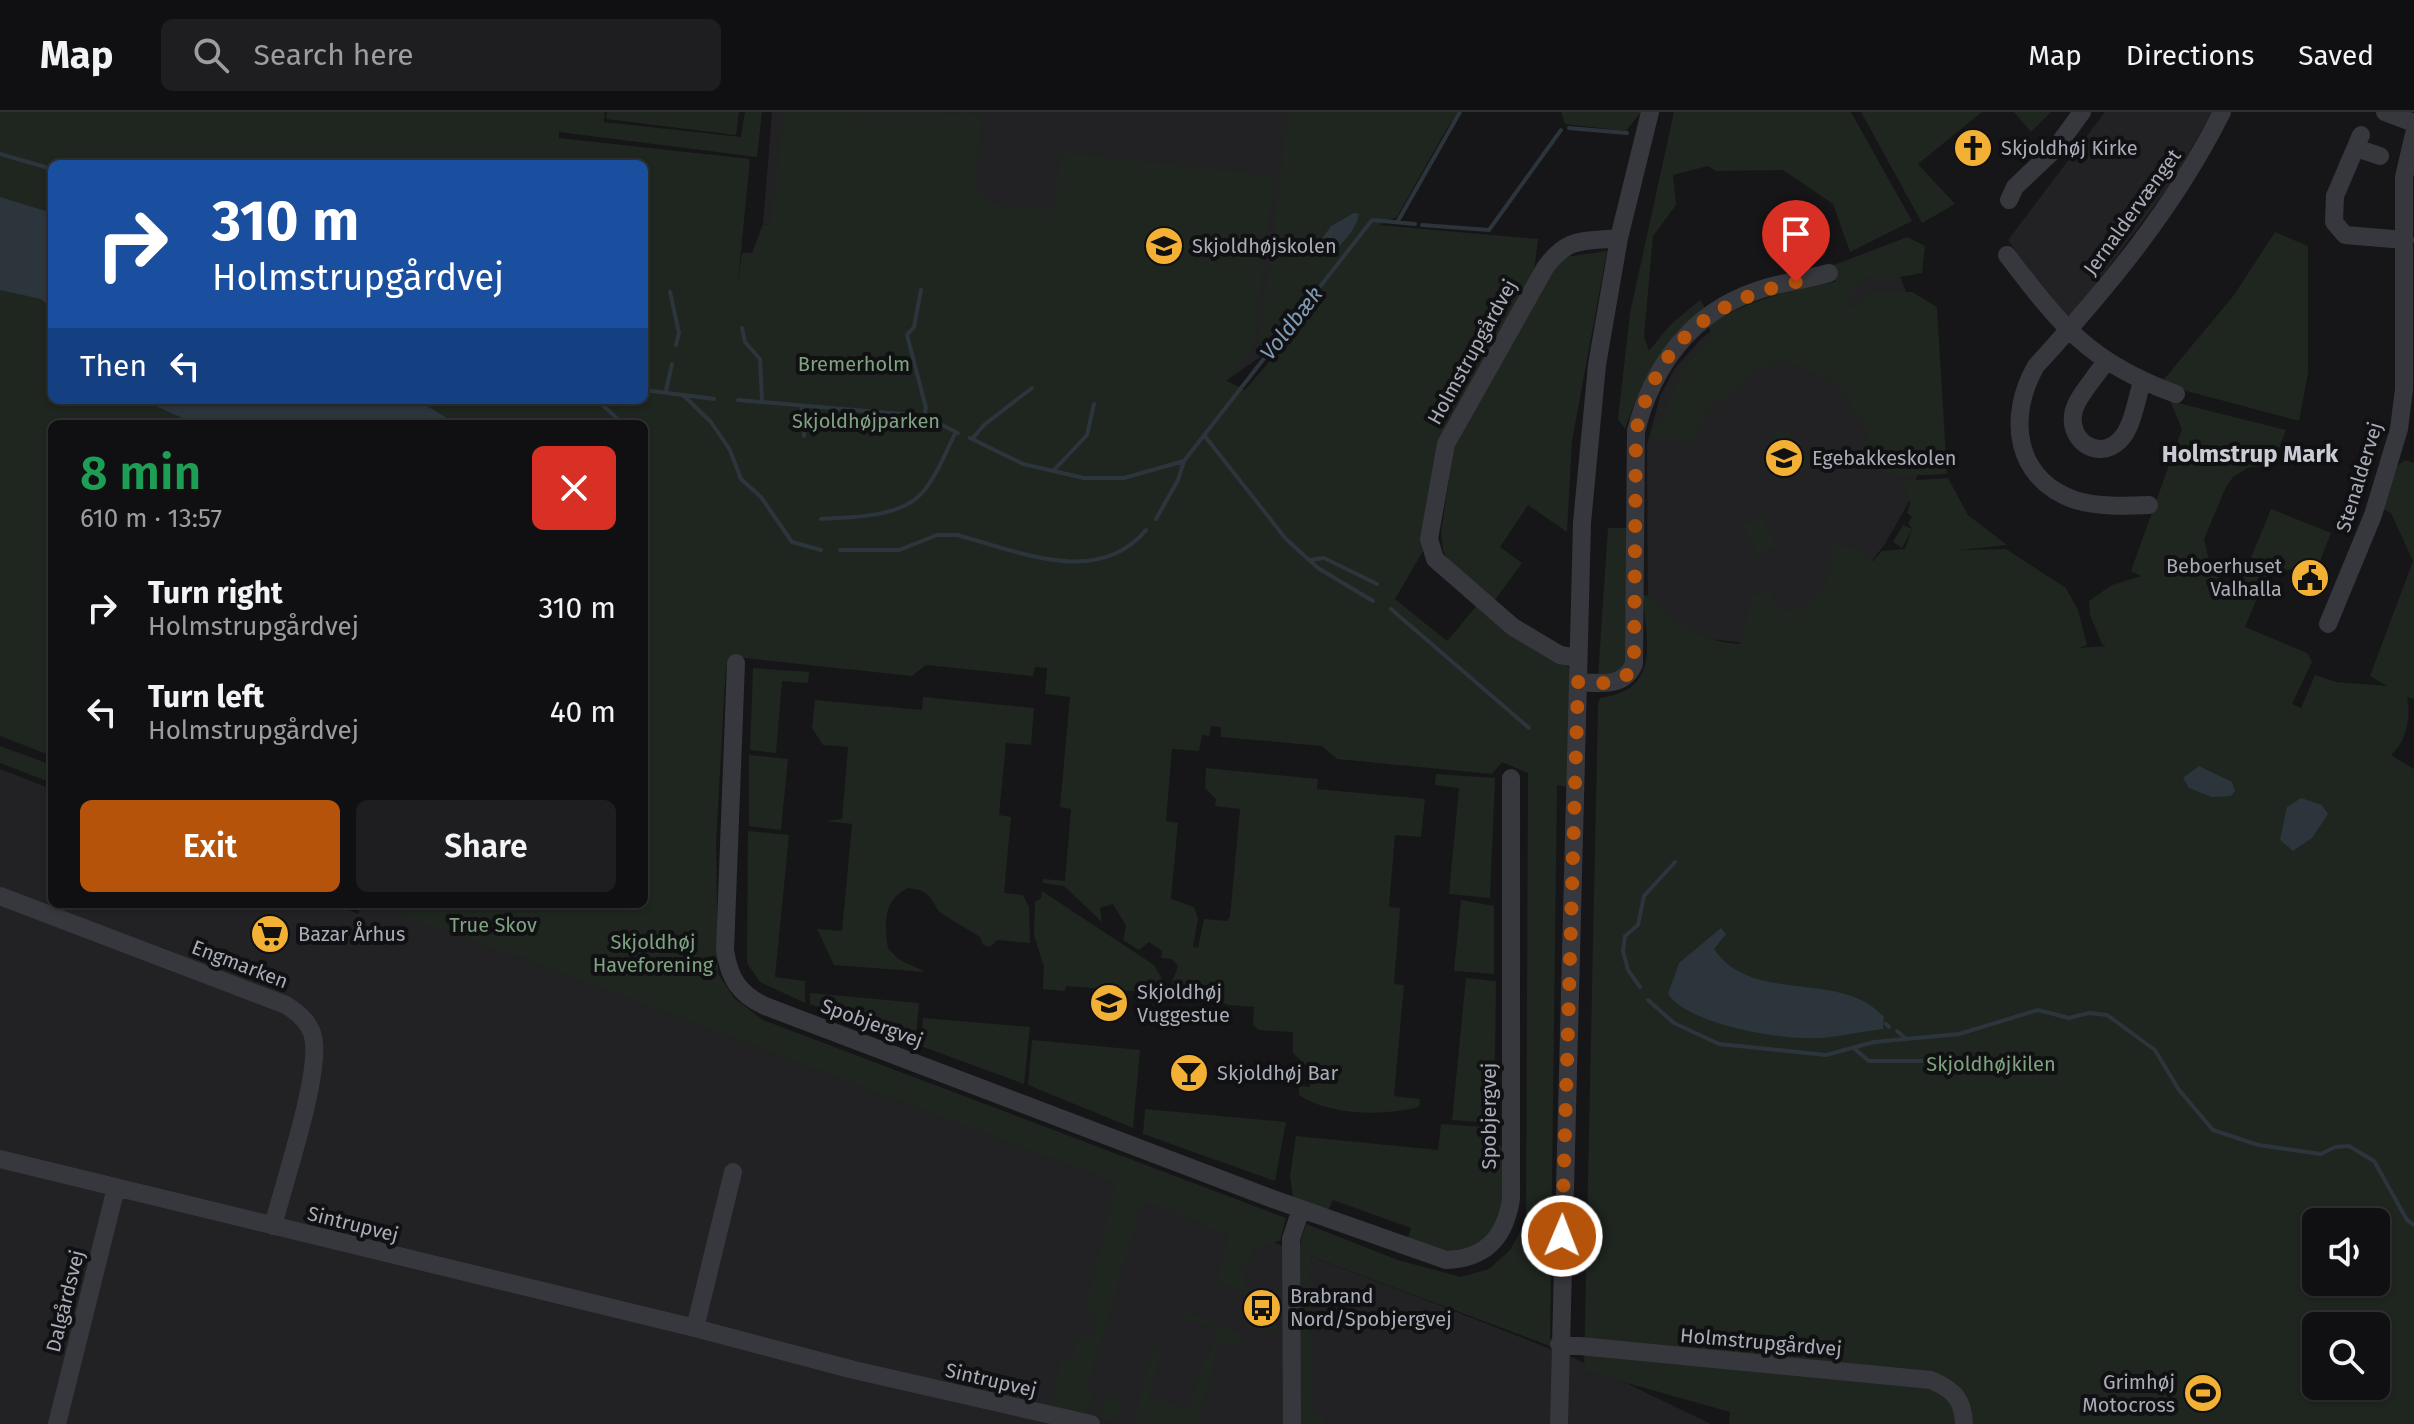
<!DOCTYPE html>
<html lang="en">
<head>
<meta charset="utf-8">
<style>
	body { margin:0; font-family:"Fira Sans",sans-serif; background:#1e1e20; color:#f1f3f6; height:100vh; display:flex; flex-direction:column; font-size:30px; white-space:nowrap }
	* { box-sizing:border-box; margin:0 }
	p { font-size:26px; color:#9c9d9f }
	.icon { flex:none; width:44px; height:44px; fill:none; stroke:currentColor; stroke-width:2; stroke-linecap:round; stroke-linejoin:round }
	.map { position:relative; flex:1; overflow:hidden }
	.drawer { position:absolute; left:48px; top:308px; width:600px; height:488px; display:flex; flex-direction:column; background:#101012; border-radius:12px; box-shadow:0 2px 6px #0004,0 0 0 2px #303032 }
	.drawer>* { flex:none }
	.guide { position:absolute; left:48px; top:48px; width:600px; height:244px; border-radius:12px; box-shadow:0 2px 6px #0004,0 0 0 2px #303032; background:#1a4fa0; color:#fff; overflow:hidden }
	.buttons { position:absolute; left:2302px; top:1096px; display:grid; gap:16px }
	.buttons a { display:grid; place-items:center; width:88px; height:88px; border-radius:12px; background:#101012; box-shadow:0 2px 6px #0004,0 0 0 2px #303032; font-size:40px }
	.pin { position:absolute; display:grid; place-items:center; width:68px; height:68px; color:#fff; margin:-82px -34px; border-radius:50% 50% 50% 0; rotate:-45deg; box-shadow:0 0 8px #0007 }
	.pin .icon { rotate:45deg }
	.me { position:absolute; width:88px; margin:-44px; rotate:1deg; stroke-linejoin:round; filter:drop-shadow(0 0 6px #0008) }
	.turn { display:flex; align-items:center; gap:28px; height:168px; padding:0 32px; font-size:36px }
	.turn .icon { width:104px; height:104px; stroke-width:2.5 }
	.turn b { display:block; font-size:56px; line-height:68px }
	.then { display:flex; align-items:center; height:76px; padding:0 32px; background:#0003; gap:16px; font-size:30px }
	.round { display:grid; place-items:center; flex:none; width:84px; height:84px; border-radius:12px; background:#1e1e20 }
	.overview { display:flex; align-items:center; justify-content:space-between; height:136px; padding:0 32px }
	h1 { font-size:48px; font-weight:600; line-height:60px; color:#1e9e55 }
	.primary-button { display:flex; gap:16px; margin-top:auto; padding:16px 32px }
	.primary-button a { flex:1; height:92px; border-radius:12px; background:#b45309; color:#fff; font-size:32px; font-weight:600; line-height:92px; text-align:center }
	.primary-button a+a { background:#1e1e20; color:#f1f3f6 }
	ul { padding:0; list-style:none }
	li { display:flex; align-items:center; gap:24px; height:104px; padding:0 32px }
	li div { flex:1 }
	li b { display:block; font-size:30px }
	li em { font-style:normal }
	header { display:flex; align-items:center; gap:48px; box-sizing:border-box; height:112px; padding:0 40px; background:#101012; border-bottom:2px solid #303032 }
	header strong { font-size:38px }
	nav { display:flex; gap:44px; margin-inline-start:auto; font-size:28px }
	.search { width:560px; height:72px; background:#1e1e20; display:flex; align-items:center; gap:20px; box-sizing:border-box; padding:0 28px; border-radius:12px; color:#9c9d9f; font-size:30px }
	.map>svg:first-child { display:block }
	.built { fill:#222225 }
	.green { fill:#1e261f; fill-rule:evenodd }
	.water { fill:#2c353c }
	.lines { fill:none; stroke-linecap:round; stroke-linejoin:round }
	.stream { stroke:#2c353c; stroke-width:4 }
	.minor { stroke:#37383d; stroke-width:18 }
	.route { stroke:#b45309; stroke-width:14; stroke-dasharray:0 25.2 }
	.labels { text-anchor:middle; stroke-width:8; stroke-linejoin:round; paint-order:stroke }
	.poi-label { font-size:20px; fill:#a8adb8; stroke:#111113; text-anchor:start }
	.street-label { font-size:20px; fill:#a8adb8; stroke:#111113 }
	.park-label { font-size:20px; fill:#7fa381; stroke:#111113 }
	.water-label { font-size:22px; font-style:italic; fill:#7f9bb3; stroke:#111113 }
	.quarter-label { font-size:24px; font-weight:bold; fill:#c9ccd4; stroke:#111113 }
</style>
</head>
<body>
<header>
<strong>Map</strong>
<div class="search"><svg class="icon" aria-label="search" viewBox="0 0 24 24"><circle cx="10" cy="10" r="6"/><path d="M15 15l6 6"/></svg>Search here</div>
<nav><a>Map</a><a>Directions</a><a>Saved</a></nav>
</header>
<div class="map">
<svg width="2414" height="1312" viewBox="0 0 2414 1312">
	<rect width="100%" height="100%" fill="#161618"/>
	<path class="built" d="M772 0H1460L1270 238 1226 269 1040 244 969 133 763 112Z
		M2105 0H2212L2173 69 2072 204 2061 202 2008 128Z
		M1887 156 1898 159 1914 201 1919 358 1907 393 1885 432 1862 461 1754 532 1648 520 1647 333 1660 284 1675 256 1702 226 1729 204Z
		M0 657 52 677V792H335L358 802 361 792H380L1426 1188 1576 1247 1711 1312H0Z"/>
	<path class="green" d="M0 0H605L604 10 741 25 745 0H762L757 45 559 20V26L750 47 738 170 742 141H752L763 112 770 113 784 0 983 2 975 68 989 92 1054 98 1061 40 1274 64 1253 238 1225 268 1245 278 1316 195C1291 204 1285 225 1264 233L1260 226 1288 0H1456L1397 105 1379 113 1538 127 1533 168 1469 275 1426 434 1395 487 1447 529 1479 491 1571 557 1567 675 1557 673 1550 1234 1310 1144 1311 1183H1299L1298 1138 1306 1112 1398 1148 1461 1165 1489 1157 1511 1137 1526 1108 1528 661 1502 650 1492 662 1337 647 1322 634 1221 625V615L1211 614 1209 624 1202 623 1199 639 1172 637 1166 709 1178 711 1171 787 1194 795 1198 807 1193 834 1198 836 1204 807 1227 809 1230 805 1240 697 1215 694 1216 687 1205 676 1206 656 1318 667 1317 677 1425 687 1421 725 1395 723 1389 795 1400 796 1394 872 1404 873 1394 984 1420 987 1419 995C1384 1004 1330 1004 1299 983V974L1310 975 1311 959 1293 941V920L1258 918 1253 912 1254 895 1228 893 1207 884 1182 883 1171 874 1178 854 1172 847 1161 846 1162 839 1149 830 1139 838 1123 828 1126 814 1113 792 1100 796 1102 810 1064 774 1043 771V767L1065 769 1071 697 1060 695 1070 585 1045 582 1047 556 1035 555 1033 564 926 553 912 564 735 545 726 554 716 731 718 861 734 886 763 908 1286 1106 1280 1129 1255 1136 1242 1158 1245 1172 1261 1194 1259 1197 1280 1215 1278 1222 1269 1218 1270 1213 1241 1178 1216 1169 1229 1122 1204 1115 1205 1111 1182 1105V1101L1142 1091 1087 1277 1093 1279 1090 1294 1082 1304 1056 1296 1052 1287 1062 1244 1072 1247 1078 1224 1093 1227 1097 1209 1090 1204 1086 1193 1116 1071 511 842 366 792H644V312H52V644L0 624ZM52 52H644V288H52Z
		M607 0H739L736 23 606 7Z
		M1561 0H1641L1626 19 1565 12Z
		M1674 0H1851L1912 109 1850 140 1833 92 1783 58 1716 59 1708 54 1673 63 1676 93 1653 124 1644 225 1649 239 1670 213 1700 188 1705 196C1657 239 1647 257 1625 317L1618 307 1630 201Z
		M1861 0H1982L1918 52 1955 92 1922 111Z
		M2014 0H2051L2031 20Z
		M2275 120 2308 134V261L2299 309 2160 272 2234 183Z
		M1907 125 1925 134 1922 161 1884 168 1864 165 1844 195 1860 193 1871 180H1912L1937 195 1947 362 1901 364 1862 354 1823 351 1822 343 1856 339 1866 332 1869 321C1837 269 1834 267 1777 246L1772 254 1747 261 1750 269C1723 283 1702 300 1692 330L1652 326 1651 316 1658 315 1681 261 1712 224 1708 213C1749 188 1788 178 1835 170L1834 153Z
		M1607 139 1572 329 1567 420 1528 393 1500 435 1522 451 1495 488 1448 449 1443 438 1441 421 1453 338 1546 168 1565 145Z
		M2170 289 2286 318 2272 354 2249 355 2233 365 2226 375 2204 427 2212 462 2239 475 2271 397 2331 421 2320 449 2266 464 2245 515 2307 541 2312 550 2292 592 2301 596 2315 563 2336 570 2387 574 2370 564 2413 449 2391 401 2380 396 2393 357 2405 348 2414 351V587L2407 585C2411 604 2407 629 2391 643L2414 657V1312H1729L1730 1300 1584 1259 1598 591 1600 586C1662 577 1646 530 1643 483 1657 483 1662 498 1673 506 1693 521 1715 531 1740 532L1753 482 1771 480C1774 485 1777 494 1782 497 1798 508 1825 476 1829 462 1832 454 1829 445 1831 436L1835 432 1853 436 1873 449 1882 439 1905 437 1912 418 1902 436 1893 430 1903 413 1912 417 1908 411 1912 405 1907 401 1910 392 1901 369 1948 366 1968 403 2007 433 1960 438 2006 437 2066 476 2078 498 2087 533 2078 536 2106 534 2102 532 2090 503 2089 489 2112 473 2141 464 2131 459 2182 317ZM2316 1110H2376V1170H2316ZM2316 1214H2376V1274H2316Z
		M1791 317 1794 318 1775 344 1770 319Z
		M1791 350a10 10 0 1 1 20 0a10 10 0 1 1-20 0Z
		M1762 404 1777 434 1757 443 1743 413Z
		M1608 416H1629L1625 558 1598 565Z
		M753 556 809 560 808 571 782 569 776 641 750 638Z
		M923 585 1034 596 1031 633 1006 631 999 703 1011 705 1004 781 1023 783 1029 795 1030 831 997 828 990 835 983 833 980 825 939 800C930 785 929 778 908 776 883 788 884 811 888 836L898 847 926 860 834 853 817 817 842 819 852 712 826 709 842 707 848 635 823 633 812 616 815 588 922 598Z
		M0 634 52 653V671L0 651Z
		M749 643 788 647 781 718 749 714Z
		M1436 662 1495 666 1490 786 1449 782 1459 676 1435 673Z
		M748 719 789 723 775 865 805 869V891L760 870 747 851Z
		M1042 779 1154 853 1162 867V888H1153L1154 881 1066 874 1065 879 1043 877 1044 855 1034 823 1035 790 1041 786Z
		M1461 788 1494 794V862L1454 859Z
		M1466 866 1496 869 1494 1011 1452 1008Z
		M810 881 919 891 915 932 810 892Z
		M923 906 1030 915 1024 972 921 934Z
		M1032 928 1140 938 1133 1016 1028 973Z
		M1145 997 1286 1010 1275 1069 1143 1022Z
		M1441 1012 1495 1016 1496 1032 1504 1035 1505 1080 1493 1123 1458 1143 1406 1131 1411 1116 1333 1088 1327 1101 1293 1085 1290 1064 1296 1024 1438 1038Z
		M1299 1194H1311L1313 1301 1323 1302V1312H1300Z
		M1178 1197 1244 1223 1240 1233 1226 1230 1218 1234 1198 1312H1138L1137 1295 1154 1235 1162 1237 1148 1285 1189 1297 1205 1243 1209 1244 1217 1216 1177 1205Z
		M1107 1283 1124 1289 1118 1305 1111 1309 1100 1306Z"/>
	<path class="water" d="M0 85 52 101V197L41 187 0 178Z
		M1354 101 1359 102C1357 116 1341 135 1329 142L1324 140 1321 128 1331 114Z
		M142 288H417L457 312H196Z
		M2199 654 2232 670 2235 679 2231 684 2212 685 2189 676 2183 666Z
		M2301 686 2322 693 2328 702 2312 726 2293 739 2280 728 2287 695Z
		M1721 816 1726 822 1714 837C1753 894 1840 856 1884 905L1883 917C1857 920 1828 928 1802 926 1768 925 1688 911 1668 882L1679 851Z"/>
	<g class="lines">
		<path class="stream" d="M1569 16 1627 21
			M0 42 52 57
			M1398 109 1460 0
			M1422 113 1489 118 1561 18
			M921 178 914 215 907 223 926 296 924 304
			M670 180 679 221 676 233
			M742 216 745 230 760 247 762 290
			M644 278 683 283 711 310 730 338 741 367 761 385 792 430 821 438
			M666 279 672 252
			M684 283 714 287
			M597 288 620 309
			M738 288 924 304 958 321
			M802 295 804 324
			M1204 323 1286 427 1318 456 1373 489
			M970 326 1023 352 1084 366H1124L1184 349
			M972 327 984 313 1032 276
			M1054 358 1087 323 1094 292
			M821 407C852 405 899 406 922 381 937 364 946 339 956 320
			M1156 407 1178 368 1184 349 1372 108 1415 112
			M840 438H899L937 423H957C1018 439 1098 476 1146 418
			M1310 448 1324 446 1377 472
			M1391 497 1529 616
			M1640 875 1628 858 1623 839 1625 824 1638 813 1644 784 1675 750
			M1648 888 1674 911 1719 932 1826 943 1874 930 1959 922 2038 898 2069 906 2089 901 2107 903 2155 938 2179 978 2213 1018 2258 1033 2321 1042 2335 1035 2349 1034 2374 1049 2407 1108 2414 1113
			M1886 912 1889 915
			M1897 919 1905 926
			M1856 938 1869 949H1928"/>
		<path class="minor" d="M2385 0 2414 11
			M2361 23 2335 84 2334 110 2345 123 2405 128
			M2356 36 2380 44
			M2009 88 2015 75 2055 37 2082 0
			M2007 143C2061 214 2090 251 2176 282
			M2105 250C2096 265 2079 282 2074 298 2066 326 2096 350 2119 329 2133 316 2136 288 2142 270
			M2149 393C2125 394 2098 395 2075 388 2014 367 2007 304 2036 254 2108 175 2174 96 2222 0
			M2328 512 2373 403 2399 317 2404 277V65L2414 22
			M1578 546 1560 543 1513 515 1435 447 1429 427 1446 332 1545 156C1568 124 1583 130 1619 126
			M736 551 725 838C729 866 739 882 765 894L1273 1087 1446 1148C1485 1147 1505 1126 1511 1087V666
			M1578 570C1600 571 1624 576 1634 552L1636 319C1652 255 1691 201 1756 179 1779 171 1805 168 1829 161
			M0 784 286 893C300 902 313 913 314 931 318 970 284 1071 273 1114
			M0 1047 695 1216 854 1258 1091 1312
			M695 1216 733 1060
			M1559 1232 1931 1268C1954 1278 1963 1287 1964 1312
			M57 1312 116 1076
			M1292 1312 1291 1127 1301 1097
			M1559 1312 1582 411 1597 253 1619 126 1650 0"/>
	</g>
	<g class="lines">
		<path class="route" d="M1562 1124 1578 570C1600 571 1624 576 1634 552L1636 319C1658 231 1708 190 1796 170"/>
	</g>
	<defs>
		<g id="church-disc" transform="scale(2)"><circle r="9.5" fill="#f2b134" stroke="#111113"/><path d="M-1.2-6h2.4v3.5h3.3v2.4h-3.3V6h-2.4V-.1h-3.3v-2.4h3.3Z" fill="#111"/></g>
		<g id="school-disc" transform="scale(2)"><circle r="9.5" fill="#f2b134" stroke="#111113"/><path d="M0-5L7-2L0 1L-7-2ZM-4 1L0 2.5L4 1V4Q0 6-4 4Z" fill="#111"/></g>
		<g id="civic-disc" transform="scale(2)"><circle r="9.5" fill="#f2b134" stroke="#111113"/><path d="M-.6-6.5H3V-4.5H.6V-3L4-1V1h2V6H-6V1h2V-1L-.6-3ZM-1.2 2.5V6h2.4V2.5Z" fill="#111"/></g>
		<g id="supermarket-disc" transform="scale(2)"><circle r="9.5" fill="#f2b134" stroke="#111113"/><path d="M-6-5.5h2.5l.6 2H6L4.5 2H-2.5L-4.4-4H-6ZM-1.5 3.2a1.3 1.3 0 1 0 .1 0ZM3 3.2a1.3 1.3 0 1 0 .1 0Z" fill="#111"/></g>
		<g id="bar-disc" transform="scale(2)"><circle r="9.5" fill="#f2b134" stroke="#111113"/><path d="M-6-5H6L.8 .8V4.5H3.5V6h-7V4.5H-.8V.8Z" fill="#111"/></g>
		<g id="bus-disc" transform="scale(2)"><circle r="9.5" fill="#f2b134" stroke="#111113"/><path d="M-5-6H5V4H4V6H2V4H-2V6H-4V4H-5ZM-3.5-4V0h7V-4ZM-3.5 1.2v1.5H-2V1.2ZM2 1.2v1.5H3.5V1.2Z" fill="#111"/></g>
		<g id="stadium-disc" transform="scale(2)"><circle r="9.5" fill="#f2b134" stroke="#111113"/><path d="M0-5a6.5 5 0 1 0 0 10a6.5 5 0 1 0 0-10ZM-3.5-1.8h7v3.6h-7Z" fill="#111"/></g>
	</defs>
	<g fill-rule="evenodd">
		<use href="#church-disc" x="1973" y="36"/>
		<use href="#school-disc" x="1164" y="134"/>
		<use href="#school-disc" x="1784" y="346"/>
		<use href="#civic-disc" x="2310" y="466"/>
		<use href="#supermarket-disc" x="270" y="822"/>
		<use href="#school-disc" x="1109" y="891"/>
		<use href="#bar-disc" x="1189" y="961"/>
		<use href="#bus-disc" x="1262" y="1196"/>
		<use href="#stadium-disc" x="2203" y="1281"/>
	</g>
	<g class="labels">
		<g class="poi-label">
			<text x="2001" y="43">Skjoldhøj Kirke</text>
			<text x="1192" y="141">Skjoldhøjskolen</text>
			<text x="1812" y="353">Egebakkeskolen</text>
			<text x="2282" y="461" text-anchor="end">Beboerhuset<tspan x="2282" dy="23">Valhalla</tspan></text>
			<text x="298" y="829">Bazar Århus</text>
			<text x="1137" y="887">Skjoldhøj<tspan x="1137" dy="23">Vuggestue</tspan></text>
			<text x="1217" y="968">Skjoldhøj Bar</text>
			<text x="1290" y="1191">Brabrand<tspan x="1290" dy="23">Nord/Spobjergvej</tspan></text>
			<text x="2175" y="1277" text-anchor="end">Grimhøj<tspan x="2175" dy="23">Motocross</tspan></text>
		</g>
		<g class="street-label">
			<text transform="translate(2132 100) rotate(-54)" y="7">Jernaldervænget</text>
			<text transform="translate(1472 240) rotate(-61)" y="7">Holmstrupgårdvej</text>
			<text transform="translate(2359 365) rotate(-73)" y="7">Stenaldervej</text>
			<text transform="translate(240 852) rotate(21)" y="7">Engmarken</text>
			<text transform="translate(872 911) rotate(20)" y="7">Spobjergvej</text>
			<text transform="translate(1489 1004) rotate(-90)" y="7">Spobjergvej</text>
			<text transform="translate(353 1112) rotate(14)" y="7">Sintrupvej</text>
			<text transform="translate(65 1189) rotate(-76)" y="7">Dalgårdsvej</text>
			<text transform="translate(1761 1230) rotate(5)" y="7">Holmstrupgårdvej</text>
			<text transform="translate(991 1268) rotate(13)" y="7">Sintrupvej</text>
		</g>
		<g class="park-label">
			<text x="854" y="259">Bremerholm</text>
			<text x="866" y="316">Skjoldhøjparken</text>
			<text x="493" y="820">True Skov</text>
			<text x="653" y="837">Skjoldhøj<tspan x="653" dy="23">Haveforening</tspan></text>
			<text x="1991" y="959">Skjoldhøjkilen</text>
		</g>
		<g class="water-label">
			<text transform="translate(1291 211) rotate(-52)" y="8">Voldbæk</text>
		</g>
		<g class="quarter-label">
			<text x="2250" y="350">Holmstrup Mark</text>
		</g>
	</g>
</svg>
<div class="buttons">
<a><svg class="icon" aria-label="sound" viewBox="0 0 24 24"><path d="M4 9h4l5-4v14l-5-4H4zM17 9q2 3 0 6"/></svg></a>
<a><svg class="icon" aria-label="search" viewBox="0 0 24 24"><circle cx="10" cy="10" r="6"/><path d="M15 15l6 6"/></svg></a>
</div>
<div class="pin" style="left:1796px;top:170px;background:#d93025"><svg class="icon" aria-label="arrive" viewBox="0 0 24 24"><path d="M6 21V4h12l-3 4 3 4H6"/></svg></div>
<svg class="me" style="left:1562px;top:1124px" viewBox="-20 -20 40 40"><circle r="17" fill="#b45309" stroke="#fff" stroke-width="3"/><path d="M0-11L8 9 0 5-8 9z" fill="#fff"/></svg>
<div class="guide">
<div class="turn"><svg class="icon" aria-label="right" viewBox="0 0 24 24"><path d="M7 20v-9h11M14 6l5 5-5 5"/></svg><div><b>310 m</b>Holmstrupgårdvej</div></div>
<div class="then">Then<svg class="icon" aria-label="left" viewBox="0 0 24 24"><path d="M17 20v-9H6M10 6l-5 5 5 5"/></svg></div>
</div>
<section class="drawer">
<div class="overview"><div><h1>8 min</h1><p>610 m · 13:57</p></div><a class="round" style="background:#d93025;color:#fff"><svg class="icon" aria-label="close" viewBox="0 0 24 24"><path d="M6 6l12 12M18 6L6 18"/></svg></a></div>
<ul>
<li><svg class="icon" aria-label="right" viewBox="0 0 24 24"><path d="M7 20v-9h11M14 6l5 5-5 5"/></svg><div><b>Turn right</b><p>Holmstrupgårdvej</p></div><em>310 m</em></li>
<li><svg class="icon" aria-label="left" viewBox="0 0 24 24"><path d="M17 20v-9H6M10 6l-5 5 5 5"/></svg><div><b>Turn left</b><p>Holmstrupgårdvej</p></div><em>40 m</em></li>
</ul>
<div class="primary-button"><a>Exit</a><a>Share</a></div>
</section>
</div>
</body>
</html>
